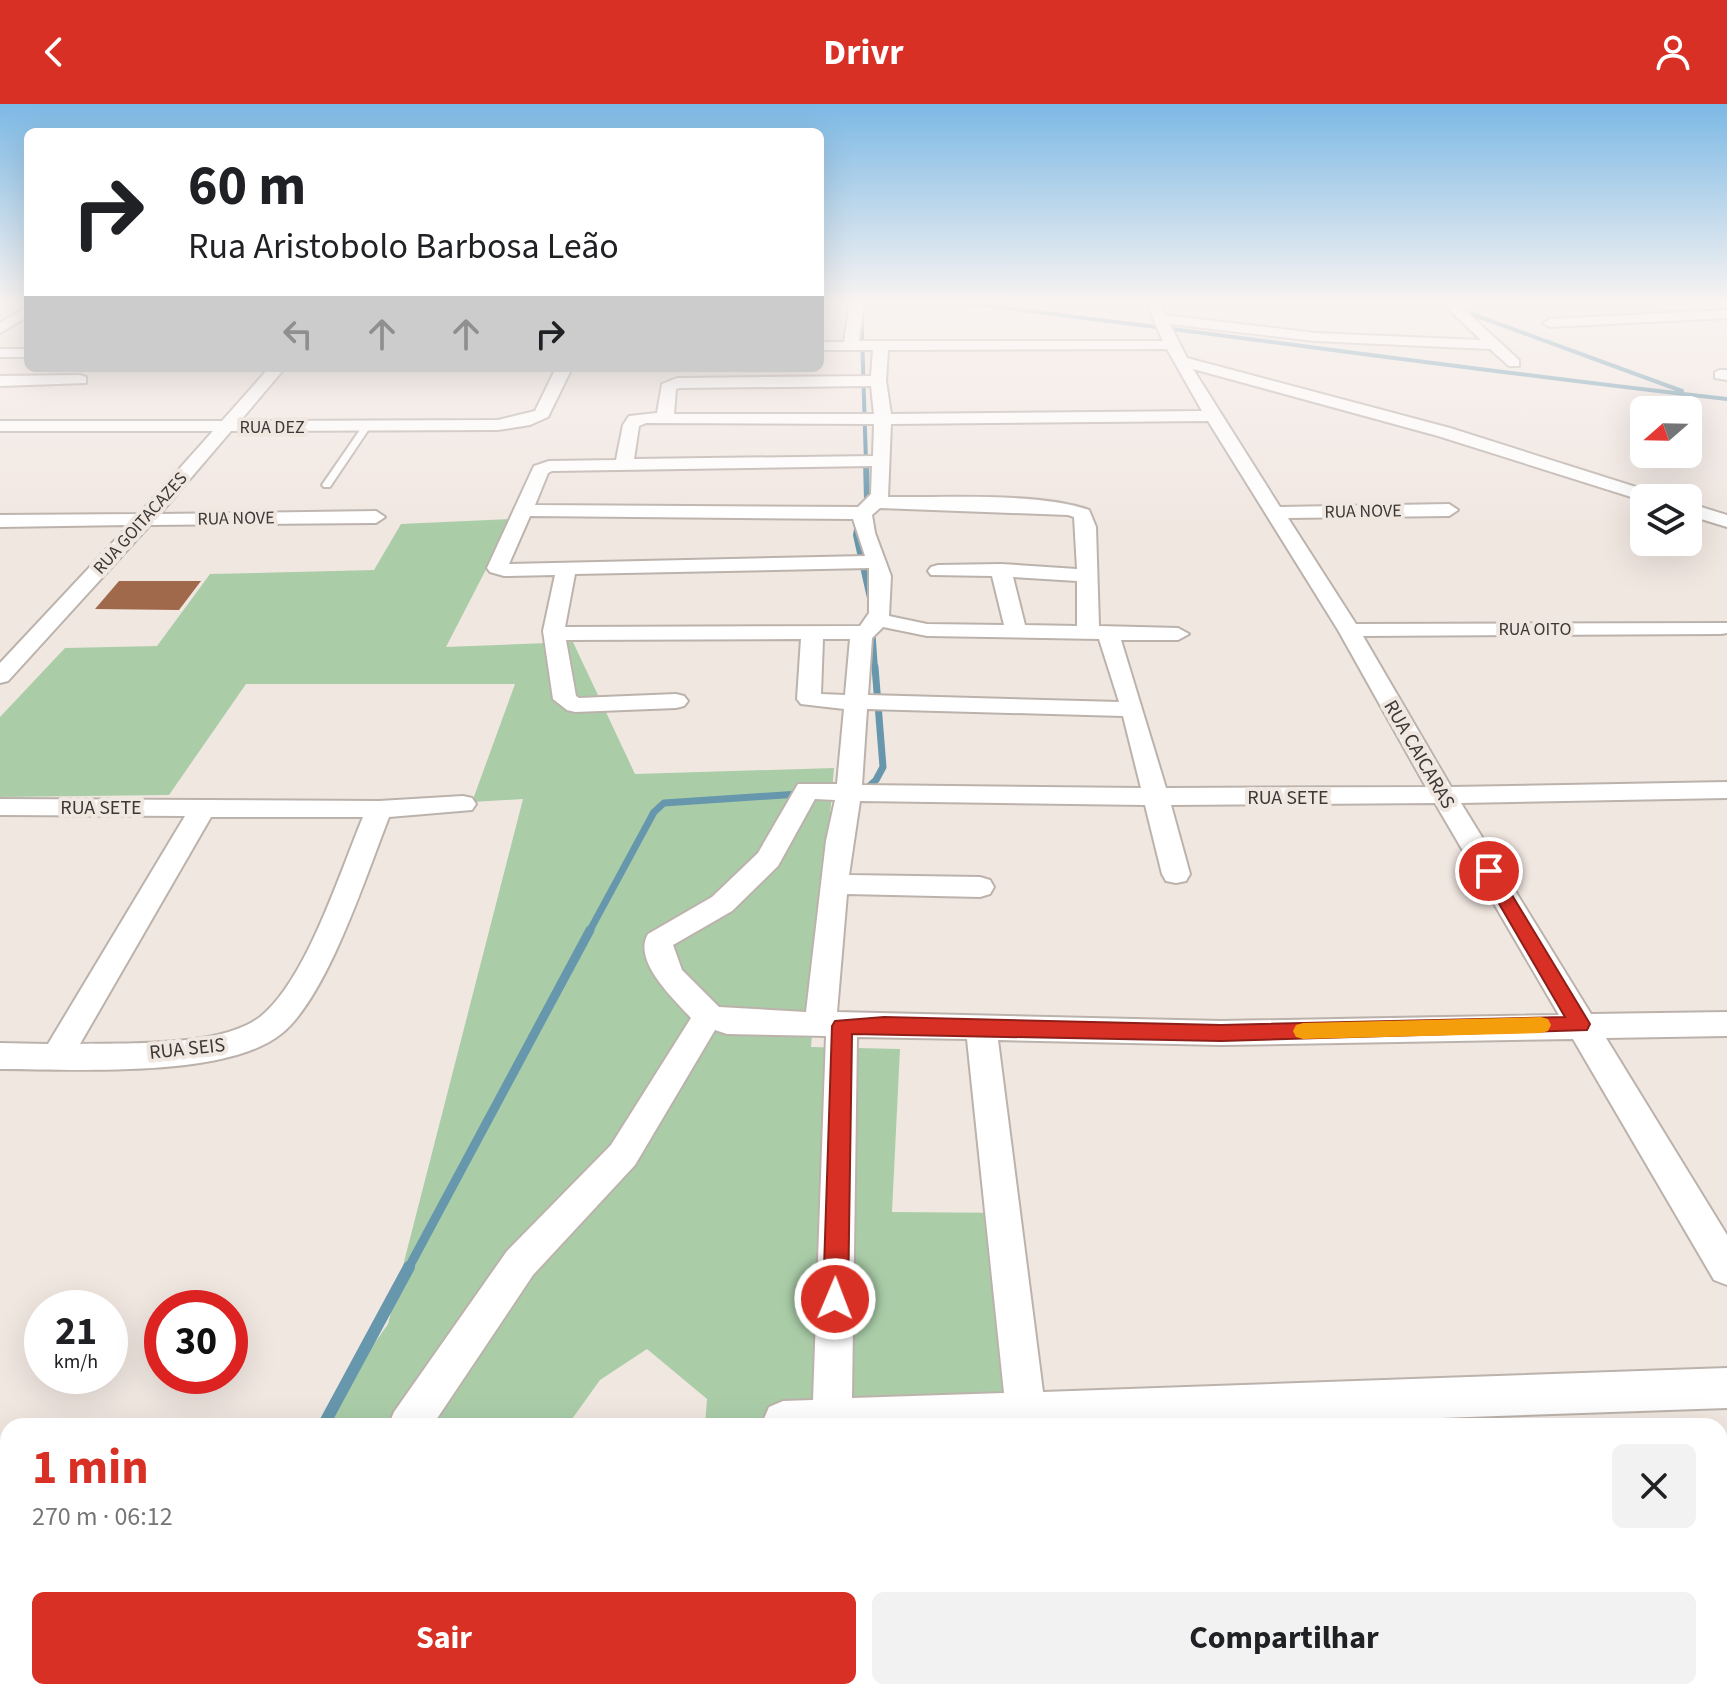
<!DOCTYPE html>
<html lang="pt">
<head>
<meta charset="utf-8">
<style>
	body { margin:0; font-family:"Source Sans 3",sans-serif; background:#f2f2f2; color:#202124; height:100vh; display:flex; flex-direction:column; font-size:30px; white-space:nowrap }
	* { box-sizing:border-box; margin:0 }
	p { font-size:26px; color:#757577 }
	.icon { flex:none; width:44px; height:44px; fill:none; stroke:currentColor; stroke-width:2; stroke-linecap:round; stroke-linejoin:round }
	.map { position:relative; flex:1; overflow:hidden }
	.panel { position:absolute; left:0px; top:1314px; width:1728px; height:282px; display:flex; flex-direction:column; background:#fff; border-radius:24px 24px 0 0; box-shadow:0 8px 32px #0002 }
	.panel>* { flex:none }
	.banner { position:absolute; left:24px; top:24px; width:800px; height:244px; border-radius:12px; box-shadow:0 8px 32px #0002; background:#fff; color:#202124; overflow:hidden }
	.needle { width:52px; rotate:250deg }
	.controls { position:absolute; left:1630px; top:292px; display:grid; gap:16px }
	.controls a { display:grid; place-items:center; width:72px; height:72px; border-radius:12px; background:#fff; box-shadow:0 8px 32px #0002; font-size:40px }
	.speed { position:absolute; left:24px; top:1186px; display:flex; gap:16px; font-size:40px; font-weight:700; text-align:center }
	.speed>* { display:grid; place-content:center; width:104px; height:104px; border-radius:50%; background:#fff; box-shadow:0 8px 32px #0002; line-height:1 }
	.speed small { font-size:20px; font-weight:400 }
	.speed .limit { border:12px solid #d22; background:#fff; color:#111 }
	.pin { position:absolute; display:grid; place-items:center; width:68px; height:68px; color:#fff; margin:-34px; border:4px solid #fff; border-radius:50%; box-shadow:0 2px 8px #0007 }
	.me { position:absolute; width:88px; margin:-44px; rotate:1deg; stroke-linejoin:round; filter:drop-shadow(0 0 6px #0008) }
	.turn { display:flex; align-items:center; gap:28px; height:168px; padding:0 32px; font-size:36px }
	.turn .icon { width:104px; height:104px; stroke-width:2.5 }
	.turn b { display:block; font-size:56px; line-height:68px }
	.lanes { display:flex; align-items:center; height:76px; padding:0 32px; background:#0003; justify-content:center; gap:40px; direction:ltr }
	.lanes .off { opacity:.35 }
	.round { display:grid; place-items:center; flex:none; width:84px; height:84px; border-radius:12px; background:#f2f2f2 }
	.headline { display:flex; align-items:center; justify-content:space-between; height:136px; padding:0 32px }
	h1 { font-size:48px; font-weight:700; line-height:60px; color:#d93025 }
	.button { display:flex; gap:16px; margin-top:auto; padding:16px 32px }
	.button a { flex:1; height:92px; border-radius:12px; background:#d93025; color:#fff; font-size:32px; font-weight:700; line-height:92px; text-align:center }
	.button a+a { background:#f2f2f2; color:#202124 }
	header { display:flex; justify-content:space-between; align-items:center; height:104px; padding:0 32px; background:#d93025; color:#fff; font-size:36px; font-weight:700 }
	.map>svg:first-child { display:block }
	.green { fill:#aacda8 }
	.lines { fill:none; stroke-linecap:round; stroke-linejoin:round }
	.stream-far4 { stroke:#6797ad; stroke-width:4 }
	.stream-far3 { stroke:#6797ad; stroke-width:6 }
	.stream-far2 { stroke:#6797ad; stroke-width:7 }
	.stream-far1 { stroke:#6797ad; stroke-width:9 }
	.stream { stroke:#6797ad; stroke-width:12 }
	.building { fill:#a1694b }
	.lane-casing { stroke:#bcb2ac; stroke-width:4 }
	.street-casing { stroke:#bcb2ac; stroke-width:4 }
	.lane { fill:#fff; fill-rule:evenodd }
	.street { fill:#fff; fill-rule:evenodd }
	.route { fill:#d93025; stroke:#8d1f18; stroke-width:2 }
	.slow { fill:#f59e0b }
	.labels { text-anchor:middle; stroke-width:8; stroke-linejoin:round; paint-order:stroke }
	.far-street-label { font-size:18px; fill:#3c3836; stroke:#f1e7e1 }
	.street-label { font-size:20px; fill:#3c3836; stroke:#f1e7e1 }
</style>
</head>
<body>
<header><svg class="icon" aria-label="back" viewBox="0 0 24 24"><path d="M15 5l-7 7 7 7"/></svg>Drivr<svg class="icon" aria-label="person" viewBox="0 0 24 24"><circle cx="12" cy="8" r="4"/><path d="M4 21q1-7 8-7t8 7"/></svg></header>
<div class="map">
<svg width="1727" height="1595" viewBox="0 0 1727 1595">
	<rect width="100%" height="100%" fill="#f1e7e1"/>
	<path class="green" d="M512 415 446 543 573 538 635 670 834 664 811 943 900 945 892 1108 1021 1109 1047 1322H705L707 1295 647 1245 600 1276 567 1322H316L388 1220 523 695 472 698 515 580H246L169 691 0 693V613L65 544 157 542 210 470 374 466 401 420Z
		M0 1427H8V1588H366L360 1595H0Z"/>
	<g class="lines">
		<path class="stream-far4" d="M861 198 866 359
			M953 198C1211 228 1469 266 1727 295
			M1439 198 1682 287"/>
		<path class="stream-far3" d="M866 357 867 397 860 409 856 431 870 494
			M872 523 875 565"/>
		<path class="stream-far2" d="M865 686 876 676 883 663 875 563
			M589 828 654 708 664 699 799 690"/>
		<path class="stream-far1" d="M408 1165 590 826"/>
		<path class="stream" d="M323 1322 409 1163
			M125 1595 130 1588"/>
	</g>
	<path class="building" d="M119 477H201L179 506 95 505Z"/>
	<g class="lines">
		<g class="lane-casing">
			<path id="lane" d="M364 320 371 322 330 383H324L322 381Z"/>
		</g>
		<g class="street-casing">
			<path id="street" d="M850 198H864L859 237H1163L1146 198H1160L1166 211 1315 229 1481 236 1441 198H1456L1519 256V262H1509L1490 245 1315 237 1170 220 1187 254 1450 324 1658 390 1661 394H1644V397L1438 332 1193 265 1280 403 1449 400 1458 406 1449 412 1288 414 1356 520 1727 519V529L1721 530 1363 532 1451 683 1727 678V694L1461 699 1591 910 1727 908V932L1606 934 1727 1131V1181L1714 1176 1573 935 1221 941 998 936 1043 1288 1727 1264V1304L1213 1322H765L763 1317 769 1303 783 1297 813 1296 826 932 727 930 715 926 635 1061 533 1171 432 1322H388L394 1308 507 1147 611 1041 691 914C674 895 632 857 648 830L712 793 758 749 798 680H837L844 605 801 600 797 595 801 535 566 536 576 592 579 594 676 590 684 592 688 597 684 602 676 604 575 608 567 606 553 595 543 527 555 471 504 472 490 468 487 464 534 362 549 357 616 356 623 321 629 312 657 309 662 280 677 274 871 272 873 246H820V238H844ZM1167 245 1202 307 891 310 886 277 888 246ZM871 282 874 310H674L676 285 680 284ZM1208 317 1338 526 1426 683 1166 684 1121 536H1178L1189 530 1178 524 1099 522 1096 423 1089 406C1039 388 943 394 888 393L891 320ZM646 319 874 320 873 352 634 355 639 322ZM872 362 871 390 858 403 535 401 548 369 552 367ZM880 404 1068 411 1074 413 1077 465 1001 460 938 461 931 463 928 467 931 471 992 472 1004 521 927 520 889 512 891 472 875 429 872 411ZM530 412 853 415 865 452 509 460ZM869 464V509L860 522 565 523 575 470ZM1013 473 1077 477V522L1025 521ZM883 523 927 532 1099 535 1119 598 868 591 872 534ZM823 535H850L845 591 821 590ZM867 605 1123 612 1141 684 862 681ZM815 695 835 696 826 737 806 908 719 903 682 866 673 841 732 807 778 762ZM860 697 1145 701 1162 770 1166 777 1176 779 1186 777 1190 770 1171 701 1435 699 1559 911 1221 917 837 908 847 790 980 793 990 790 994 783 990 776 980 773 849 771ZM857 933 967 935 1004 1289 852 1294Z
				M28 202V212L0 229V219Z
				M1727 206V214L1550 223 1543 219 1550 215Z
				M0 245H28V253H0Z
				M269 264H285L240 317 498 316 535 307 556 264H572L548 313 530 321 498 326 231 327 160 410 376 407 385 413 376 419 150 421 8 577 0 579V559L129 421 0 423V411L139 410 213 327H0V317H222Z
				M1720 266H1727V276L1715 274V268Z
				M80 271 86 273V279L0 282V272Z
				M1688 399 1727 411V423L1688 411Z
				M463 692 472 694 476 700 472 706 389 713C367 769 327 894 281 930 225 975 71 965 0 965V939L48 940 185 712 0 711V695L379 697ZM211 713H363C340 768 306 877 260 913 221 943 128 939 80 940Z"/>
		</g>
		<use href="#lane" class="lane"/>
		<use href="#street" class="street"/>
	</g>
	<linearGradient id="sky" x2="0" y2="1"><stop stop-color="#7cb9e5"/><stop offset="0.47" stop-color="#f9f4f2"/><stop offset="1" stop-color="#f9f4f2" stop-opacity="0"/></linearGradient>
	<rect width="1727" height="421" fill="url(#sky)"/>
	<path class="route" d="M1489 761 1495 763 1587 915 1590 920 1587 926 1221 937 852 930 848 1195 844 1203 835 1206 827 1203 823 1195 832 922 835 917 884 913 1221 921 1565 913 1480 767Z"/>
	<path class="slow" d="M1541 913 1548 915 1551 921 1548 927 1541 929 1303 935 1296 933 1293 927 1296 921 1303 919Z"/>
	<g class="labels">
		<g class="far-street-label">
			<text x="272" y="329">RUA DEZ</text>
			<text transform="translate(1363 407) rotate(-1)" y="6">RUA NOVE</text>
			<text transform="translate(236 414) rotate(-1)" y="6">RUA NOVE</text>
			<text transform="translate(140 419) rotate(-48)" y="6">RUA GOITACAZES</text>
			<text x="1535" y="531">RUA OITO</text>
		</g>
		<g class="street-label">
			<text transform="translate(1420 650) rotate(60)" y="7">RUA CAICARAS</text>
			<text x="1288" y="700">RUA SETE</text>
			<text x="101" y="710">RUA SETE</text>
			<text transform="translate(187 944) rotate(-6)" y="7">RUA SEIS</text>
		</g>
	</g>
</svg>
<div class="controls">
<a><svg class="needle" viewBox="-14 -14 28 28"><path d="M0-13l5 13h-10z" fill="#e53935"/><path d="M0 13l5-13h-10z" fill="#757577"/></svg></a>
<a><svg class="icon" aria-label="layers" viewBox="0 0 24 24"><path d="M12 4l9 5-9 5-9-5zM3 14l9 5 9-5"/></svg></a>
</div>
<div class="speed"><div>21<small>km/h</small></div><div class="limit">30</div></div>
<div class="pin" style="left:1489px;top:767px;background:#d93025"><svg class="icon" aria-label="arrive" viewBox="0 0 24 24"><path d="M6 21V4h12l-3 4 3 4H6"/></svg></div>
<svg class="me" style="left:835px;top:1195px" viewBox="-20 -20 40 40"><circle r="17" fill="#d93025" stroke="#fff" stroke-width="3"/><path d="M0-11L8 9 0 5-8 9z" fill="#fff"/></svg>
<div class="banner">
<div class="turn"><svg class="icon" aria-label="right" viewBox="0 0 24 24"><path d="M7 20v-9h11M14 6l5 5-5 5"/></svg><div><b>60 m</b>Rua Aristobolo Barbosa Leão</div></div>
<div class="lanes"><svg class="icon off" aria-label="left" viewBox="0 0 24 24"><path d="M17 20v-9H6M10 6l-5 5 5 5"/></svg><svg class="icon off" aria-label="ahead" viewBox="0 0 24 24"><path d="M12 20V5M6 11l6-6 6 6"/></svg><svg class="icon off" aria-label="ahead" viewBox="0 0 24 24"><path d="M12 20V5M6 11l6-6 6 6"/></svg><svg class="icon" aria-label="right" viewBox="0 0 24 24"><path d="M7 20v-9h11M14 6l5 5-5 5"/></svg></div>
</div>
<section class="panel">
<div class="headline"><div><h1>1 min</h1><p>270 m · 06:12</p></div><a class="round"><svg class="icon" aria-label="close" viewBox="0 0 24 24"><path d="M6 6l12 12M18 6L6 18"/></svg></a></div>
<div class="button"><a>Sair</a><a>Compartilhar</a></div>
</section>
</div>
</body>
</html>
